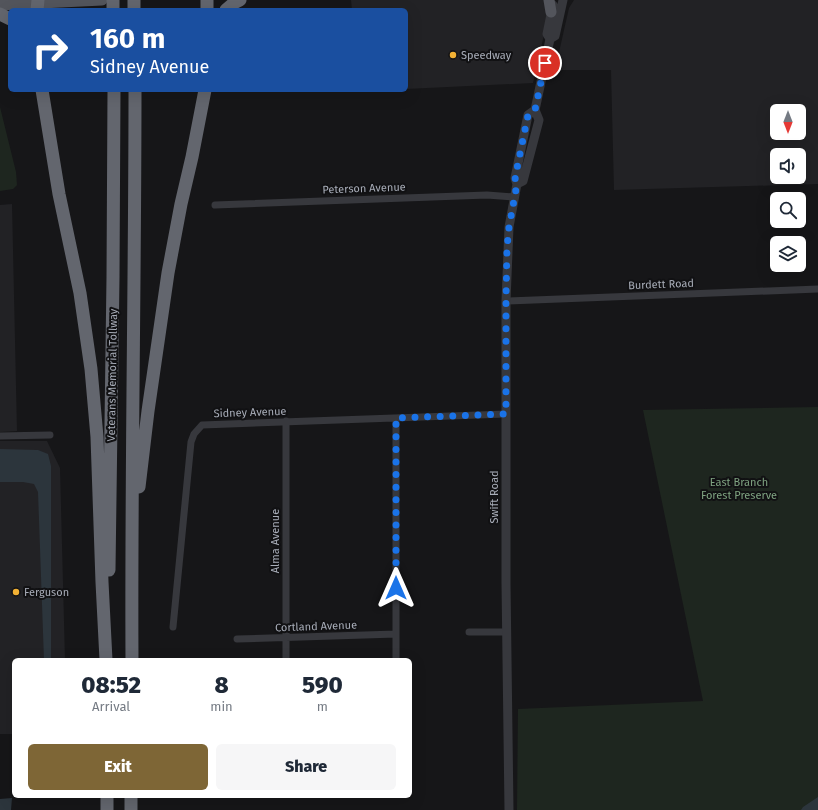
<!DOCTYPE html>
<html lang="en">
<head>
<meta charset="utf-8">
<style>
	body { margin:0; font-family:"Fira Sans",sans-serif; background:#f6f6f7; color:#1f2937; height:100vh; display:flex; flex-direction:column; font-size:15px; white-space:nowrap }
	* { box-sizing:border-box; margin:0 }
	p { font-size:13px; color:#747a83 }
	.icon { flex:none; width:22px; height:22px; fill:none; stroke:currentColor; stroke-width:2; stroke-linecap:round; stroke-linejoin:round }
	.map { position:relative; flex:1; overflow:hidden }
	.drawer { position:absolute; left:12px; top:658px; width:400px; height:140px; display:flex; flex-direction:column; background:#fff; border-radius:6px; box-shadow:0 4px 16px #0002 }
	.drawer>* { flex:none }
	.guide { position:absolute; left:8px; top:8px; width:400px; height:84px; border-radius:6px; box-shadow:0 4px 16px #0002; background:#1a4fa0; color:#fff; overflow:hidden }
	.needle { width:26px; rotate:180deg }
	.controls { position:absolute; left:770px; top:104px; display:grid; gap:8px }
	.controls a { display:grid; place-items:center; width:36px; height:36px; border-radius:6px; background:#fff; box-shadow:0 4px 16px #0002; font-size:20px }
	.pin { position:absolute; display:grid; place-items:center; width:34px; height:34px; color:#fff; margin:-17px; border:2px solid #fff; border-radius:50%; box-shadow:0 1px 4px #0007 }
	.me { position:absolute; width:44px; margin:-22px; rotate:0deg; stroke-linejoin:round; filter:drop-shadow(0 0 3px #0008) }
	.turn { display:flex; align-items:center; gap:14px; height:84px; padding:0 16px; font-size:18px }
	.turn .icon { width:52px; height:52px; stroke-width:2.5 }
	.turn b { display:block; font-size:28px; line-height:34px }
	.eta { display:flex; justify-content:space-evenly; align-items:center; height:68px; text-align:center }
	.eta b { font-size:24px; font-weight:800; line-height:28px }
	.cta { display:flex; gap:8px; margin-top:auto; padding:8px 16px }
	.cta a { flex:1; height:46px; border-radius:6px; background:#7e6636; color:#fff; font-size:16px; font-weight:800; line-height:46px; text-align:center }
	.cta a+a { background:#f6f6f7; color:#1f2937 }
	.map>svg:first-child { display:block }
	.built { fill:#222225; fill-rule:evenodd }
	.green { fill:#1e261f }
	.water { fill:#2c353c }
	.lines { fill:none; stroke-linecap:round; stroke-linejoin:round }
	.minor { stroke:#37383d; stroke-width:7 }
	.tertiary { stroke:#37383d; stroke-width:9 }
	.primary { stroke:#53555c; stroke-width:11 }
	.motorway { stroke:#63666e; stroke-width:13 }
	.route { stroke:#1a73e8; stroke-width:7; stroke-dasharray:0 12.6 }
	.poi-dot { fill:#f2b134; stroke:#111113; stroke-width:1.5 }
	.labels { text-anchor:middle; stroke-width:4; stroke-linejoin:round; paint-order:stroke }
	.poi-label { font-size:11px; fill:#a8adb8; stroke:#111113; text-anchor:start }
	.street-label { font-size:11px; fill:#a8adb8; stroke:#111113 }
	.park-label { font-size:11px; fill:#7fa381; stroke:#111113 }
</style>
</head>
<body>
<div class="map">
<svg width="818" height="810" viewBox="0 0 818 810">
	<rect width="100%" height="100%" fill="#161618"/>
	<path class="built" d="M351 0H545L547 9 546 26 533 83 406 89V10H352Z
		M574 0H818V184L614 190 611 70H555L569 8ZM777 111H799V133H777ZM777 155H799V177H777Z
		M12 204 17 431 0 432V205Z
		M0 441H47L60 468 65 660H14V734H0Z"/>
	<path class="green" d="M0 107 16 172 17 185 13 189 0 191Z
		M818 407V810H517L518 709 703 701 643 410Z"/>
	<path class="water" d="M0 449 38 450 48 454 51 466V660H44L38 492 34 484 23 482H0Z
		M818 797V810H801L803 807Z
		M12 798 11 810H0V799Z"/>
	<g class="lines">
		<path class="minor" d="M215 205 487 195 514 197
			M506 301 818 289
			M0 436 50 435
			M173 627 191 442 194 434 202 425 506 414
			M469 632H507
			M237 639 396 634
			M286 660V421
			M396 660V418"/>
		<path class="tertiary" d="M550 39 555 36 563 0
			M517 184 523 181 539 120 535 110 550 39 547 34 553 5
			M509 810 506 583V301L509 227 517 184 515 178 528 115 535 110"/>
		<path class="primary" d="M549 0 551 12
			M0 5 102 0"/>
		<path class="motorway" d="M113 0V10
			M134 0V10
			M207 0V10
			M37 10 38 0
			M226 10 234 3 240 0
			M0 14 10 19
			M42 90 59 194 80 293 91 369 97 437 102 582 106 660
			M139 487 148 411 168 273 181 204 192 157 205 90
			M109 570 113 277 114 90
			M132 660C131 470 135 280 135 90
			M107 810V796
			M131 810V796"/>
	</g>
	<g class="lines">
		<path class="route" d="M396 588V418L506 414V301L507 248 509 227 517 184 515 178 528 115 535 110 545 63"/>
	</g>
	<g class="poi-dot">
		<circle cx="453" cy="55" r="4"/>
		<circle cx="16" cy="592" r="4"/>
	</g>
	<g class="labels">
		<g class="poi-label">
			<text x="461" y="59">Speedway</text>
			<text x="24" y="596">Ferguson</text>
		</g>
		<g class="street-label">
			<text transform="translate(364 188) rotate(-2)" y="4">Peterson Avenue</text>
			<text transform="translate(661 284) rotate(-2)" y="4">Burdett Road</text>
			<text transform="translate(112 375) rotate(-89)" y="4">Veterans Memorial Tollway</text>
			<text transform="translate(250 412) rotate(-2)" y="4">Sidney Avenue</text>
			<text transform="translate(494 497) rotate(-90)" y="4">Swift Road</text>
			<text transform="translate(275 541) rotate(-90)" y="4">Alma Avenue</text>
			<text transform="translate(316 626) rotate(-2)" y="4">Cortland Avenue</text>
		</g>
		<g class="park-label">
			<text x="739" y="486">East Branch<tspan x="739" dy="13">Forest Preserve</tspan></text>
		</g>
	</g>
</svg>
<div class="controls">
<a><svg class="needle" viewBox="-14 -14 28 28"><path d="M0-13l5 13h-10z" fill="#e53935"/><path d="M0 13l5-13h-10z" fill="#747a83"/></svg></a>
<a><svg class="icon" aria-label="sound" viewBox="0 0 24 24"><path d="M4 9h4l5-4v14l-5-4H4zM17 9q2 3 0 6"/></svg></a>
<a><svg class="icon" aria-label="search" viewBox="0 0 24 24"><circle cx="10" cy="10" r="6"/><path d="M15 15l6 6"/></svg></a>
<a><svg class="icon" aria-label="layers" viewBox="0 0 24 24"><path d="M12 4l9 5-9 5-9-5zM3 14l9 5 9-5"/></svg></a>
</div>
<div class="pin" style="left:545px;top:63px;background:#d93025"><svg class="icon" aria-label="arrive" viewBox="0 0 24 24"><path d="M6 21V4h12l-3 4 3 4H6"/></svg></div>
<svg class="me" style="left:396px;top:588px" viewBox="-20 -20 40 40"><path d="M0-17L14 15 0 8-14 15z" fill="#1a73e8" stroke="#fff" stroke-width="4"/></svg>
<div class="guide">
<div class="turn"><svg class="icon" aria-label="right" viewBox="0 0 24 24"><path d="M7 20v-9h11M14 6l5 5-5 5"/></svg><div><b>160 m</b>Sidney Avenue</div></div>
</div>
<section class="drawer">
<div class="eta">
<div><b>08:52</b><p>Arrival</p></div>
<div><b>8</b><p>min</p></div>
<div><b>590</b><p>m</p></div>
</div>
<div class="cta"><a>Exit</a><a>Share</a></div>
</section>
</div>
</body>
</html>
